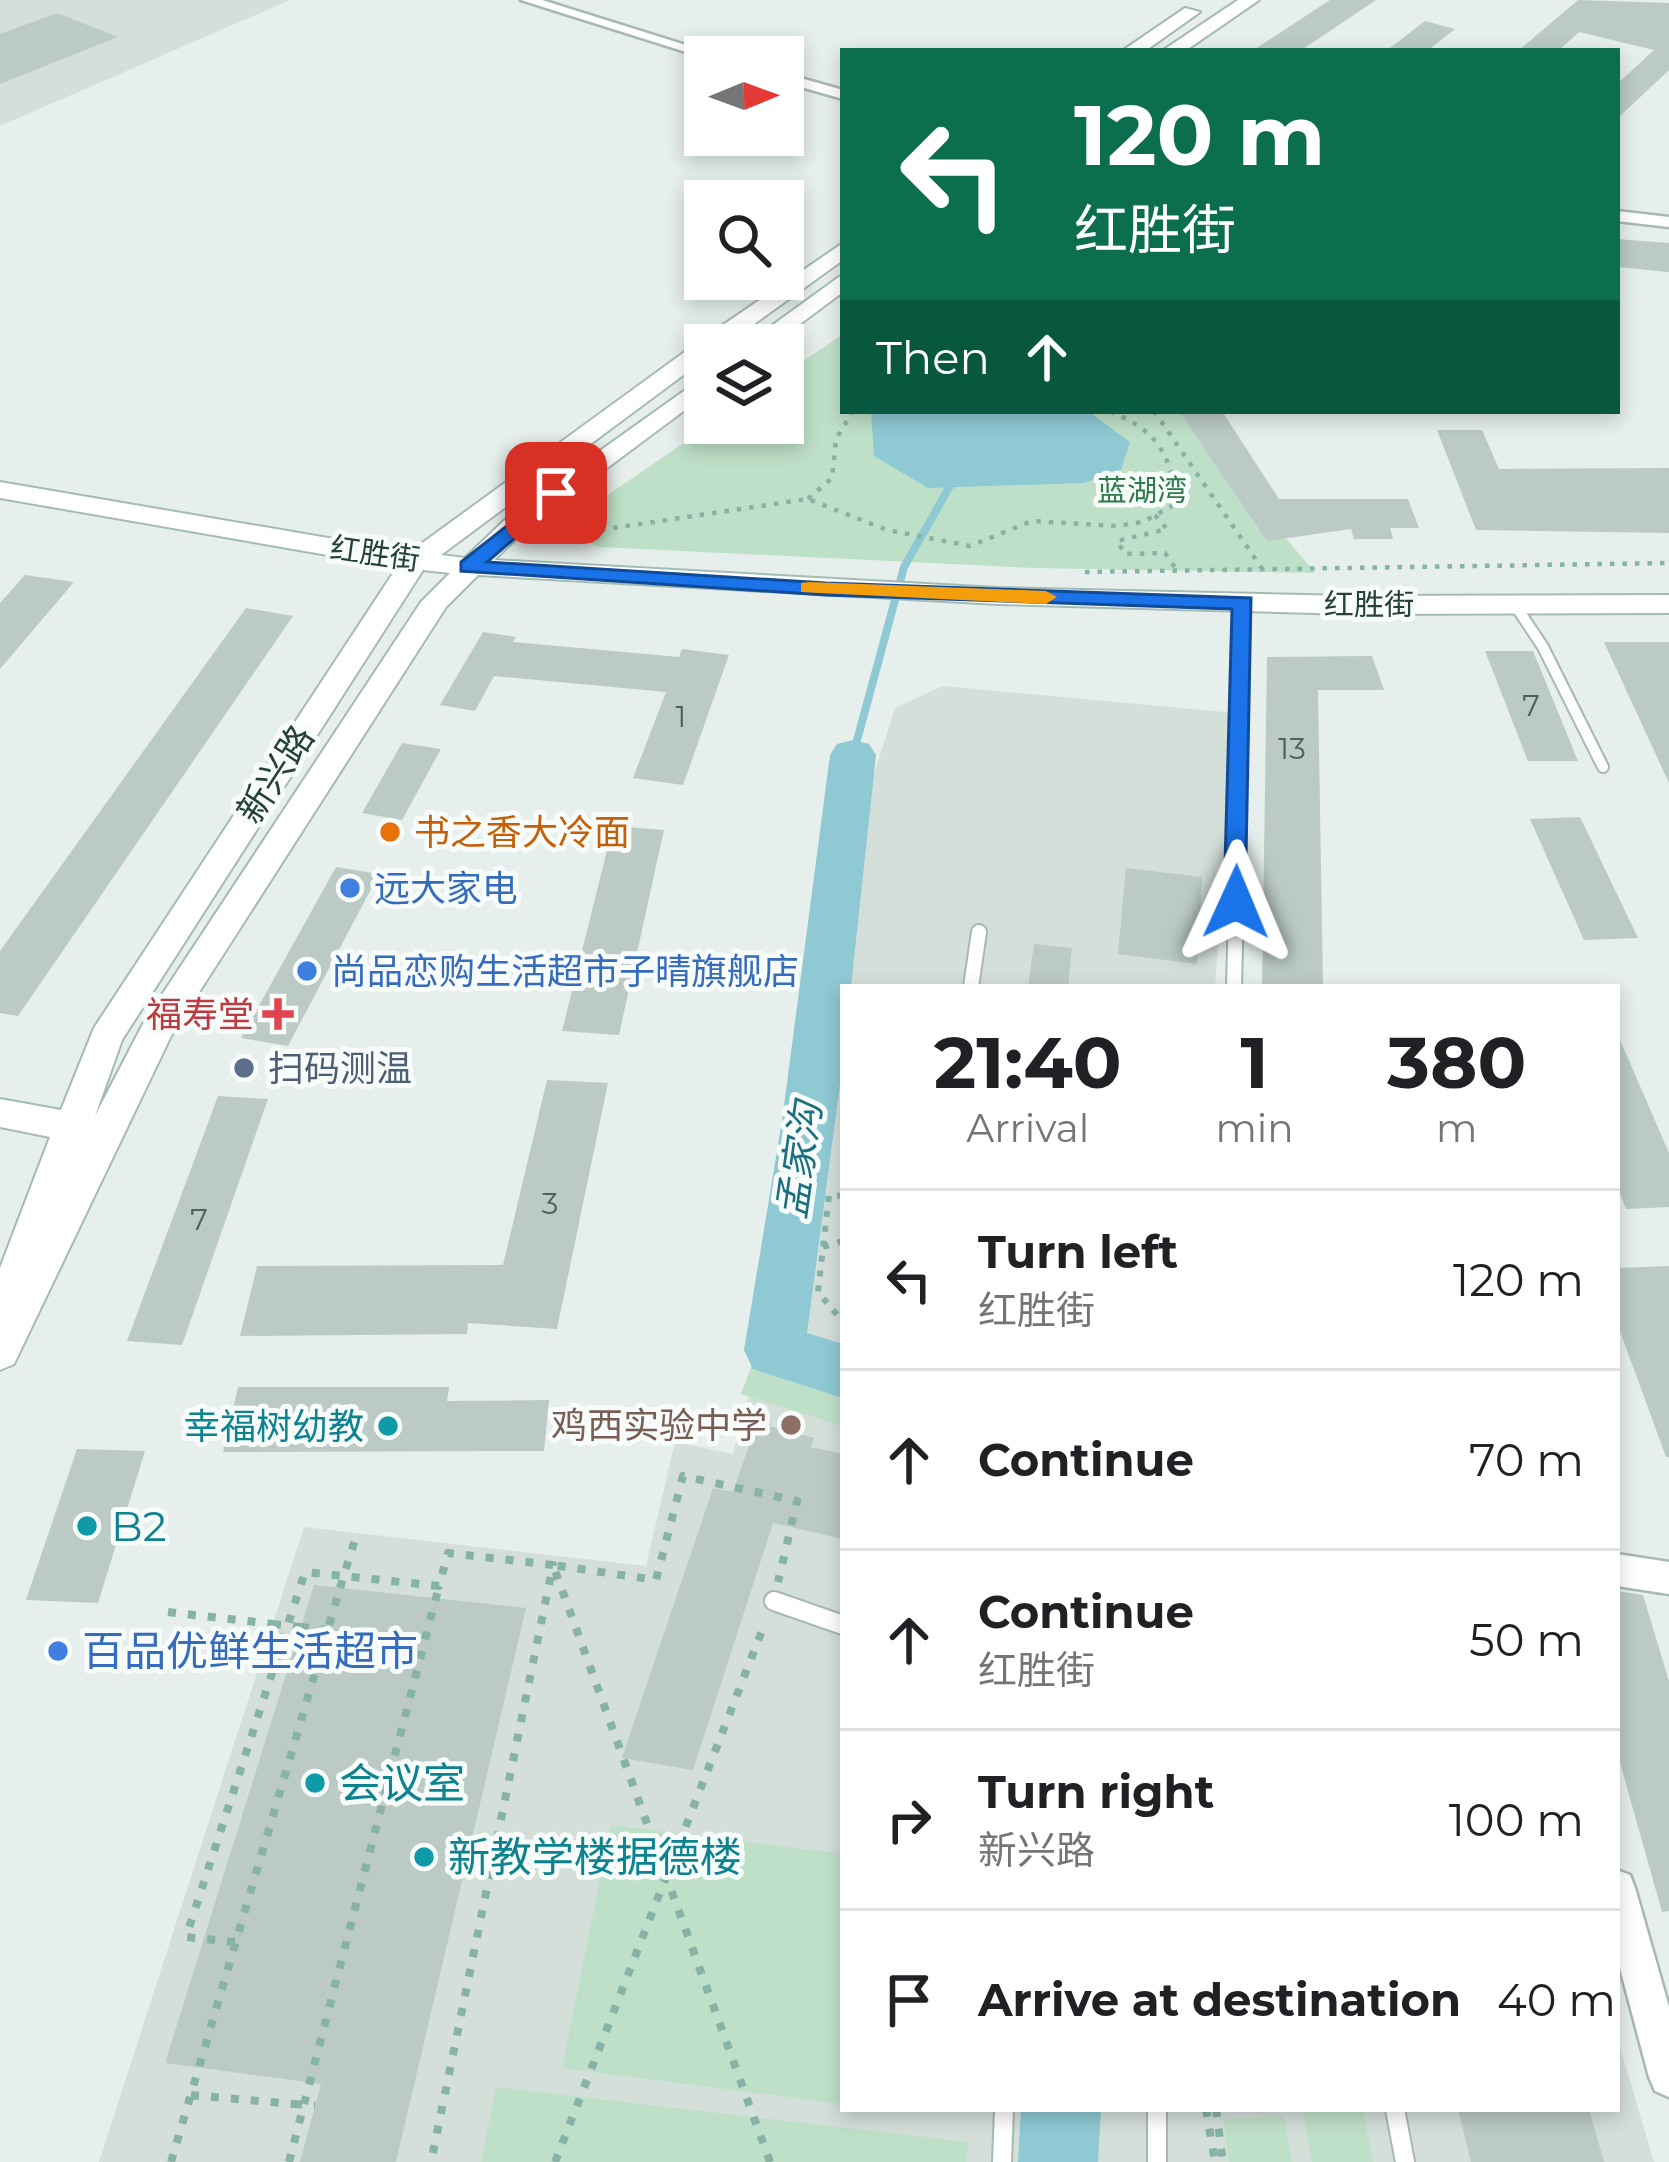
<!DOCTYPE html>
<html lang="en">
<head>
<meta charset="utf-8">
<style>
	body { margin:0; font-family:Montserrat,"Noto Sans SC",sans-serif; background:#f6f6f6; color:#202124; height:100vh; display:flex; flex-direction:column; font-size:45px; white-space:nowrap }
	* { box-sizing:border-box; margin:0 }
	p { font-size:39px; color:#757577 }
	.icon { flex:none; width:66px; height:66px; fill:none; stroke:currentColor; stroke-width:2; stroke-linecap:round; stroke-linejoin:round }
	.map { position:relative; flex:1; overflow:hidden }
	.sheet { position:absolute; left:840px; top:984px; width:780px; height:1128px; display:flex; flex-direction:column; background:#fff; border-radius:0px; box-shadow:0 6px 18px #0003 }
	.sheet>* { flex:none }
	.top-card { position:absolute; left:840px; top:48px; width:780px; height:366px; border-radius:0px; box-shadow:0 6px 18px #0003; background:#0b6e4f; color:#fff; overflow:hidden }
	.needle { width:78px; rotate:89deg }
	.controls { position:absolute; left:684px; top:36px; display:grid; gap:24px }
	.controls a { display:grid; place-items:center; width:120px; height:120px; border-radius:0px; background:#fff; box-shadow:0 6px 18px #0003; font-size:60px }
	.pin { position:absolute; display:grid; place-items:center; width:102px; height:102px; color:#fff; margin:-51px; border-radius:24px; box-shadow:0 6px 18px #0006 }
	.me { position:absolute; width:132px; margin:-66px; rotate:1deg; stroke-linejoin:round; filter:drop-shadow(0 0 9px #0008) }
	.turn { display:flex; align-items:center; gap:42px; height:252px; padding:0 36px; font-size:54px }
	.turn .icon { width:156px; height:156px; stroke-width:2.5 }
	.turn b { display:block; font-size:84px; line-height:102px }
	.then { display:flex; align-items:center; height:114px; padding:0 36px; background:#0003; gap:24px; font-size:45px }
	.eta { display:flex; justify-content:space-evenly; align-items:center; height:204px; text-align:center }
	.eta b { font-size:72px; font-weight:700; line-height:84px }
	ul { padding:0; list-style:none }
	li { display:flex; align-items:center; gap:36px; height:180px; padding:0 36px; border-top:3px solid #e0e0e0 }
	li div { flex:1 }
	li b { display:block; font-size:45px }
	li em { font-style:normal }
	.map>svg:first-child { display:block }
	.built { fill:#d4dfda }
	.green { fill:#bfe0c8 }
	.water { fill:#8ec9d4 }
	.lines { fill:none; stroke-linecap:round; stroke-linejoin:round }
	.stream { stroke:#8ec9d4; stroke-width:8 }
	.river { fill:#8ec9d4; fill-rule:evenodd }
	.building { fill:#bbcac4 }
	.lane-far2-casing { stroke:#a8b8b2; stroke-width:14 }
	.lane-far1-casing { stroke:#a8b8b2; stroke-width:18 }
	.lane-casing { stroke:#a8b8b2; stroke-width:22 }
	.street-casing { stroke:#a8b8b2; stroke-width:5 }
	.secondary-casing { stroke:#a4bbb3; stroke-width:4 }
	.path-far2 { stroke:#86b3a5; stroke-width:4.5; stroke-dasharray:4.5 8; stroke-linecap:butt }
	.path-far1 { stroke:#86b3a5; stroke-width:6; stroke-dasharray:6 9; stroke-linecap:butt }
	.path { stroke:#86b3a5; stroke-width:8; stroke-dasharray:8 12; stroke-linecap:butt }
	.lane-far2 { stroke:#fff; stroke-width:10 }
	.lane-far1 { stroke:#fff; stroke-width:14 }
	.lane { stroke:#fff; stroke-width:18 }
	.street { fill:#fff; fill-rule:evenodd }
	.secondary { fill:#fff; fill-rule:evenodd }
	.path-bridge { stroke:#86b3a5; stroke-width:8; stroke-dasharray:8 12; stroke-linecap:butt }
	.route { fill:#1a73e8; stroke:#114b97; stroke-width:3 }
	.slow { fill:#f59e0b }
	.food-dot { fill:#e8710a; stroke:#f7fbf9; stroke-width:4.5 }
	.shop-dot { fill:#3f7fe0; stroke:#f7fbf9; stroke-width:4.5 }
	.health-dot { fill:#e0444e; stroke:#f7fbf9; stroke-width:4.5 }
	.service-dot { fill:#5c6f8a; stroke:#f7fbf9; stroke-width:4.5 }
	.education-dot { fill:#8d6e63; stroke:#f7fbf9; stroke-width:4.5 }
	.culture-dot { fill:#0f9aa8; stroke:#f7fbf9; stroke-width:4.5 }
	.labels { text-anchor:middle; stroke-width:10; stroke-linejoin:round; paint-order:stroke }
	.far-park-label { font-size:30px; fill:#2d7a4b; stroke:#f7fbf9 }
	.far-street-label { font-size:30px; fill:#24423a; stroke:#f7fbf9 }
	.number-label { font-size:30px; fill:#4a645c }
	.street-label { font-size:36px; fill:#24423a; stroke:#f7fbf9 }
	.food-label { font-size:36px; fill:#c56008; stroke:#f7fbf9; text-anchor:start }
	.shop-label { font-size:36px; fill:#366cbe; stroke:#f7fbf9; text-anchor:start }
	.health-label { font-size:36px; fill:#be3a42; stroke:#f7fbf9; text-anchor:end }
	.service-label { font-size:36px; fill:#4e5e75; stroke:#f7fbf9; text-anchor:start }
	.education-label { font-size:36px; fill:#785e54; stroke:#f7fbf9; text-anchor:end }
	.culture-label { font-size:36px; fill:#0d838f; stroke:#f7fbf9; text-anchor:end }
	.water-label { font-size:39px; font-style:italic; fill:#1c6f80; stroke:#f7fbf9 }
	.near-culture-label { font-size:42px; fill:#0d838f; stroke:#f7fbf9; text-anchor:start }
	.near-shop-label { font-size:42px; fill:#366cbe; stroke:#f7fbf9; text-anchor:start }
</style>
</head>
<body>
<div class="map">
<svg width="1669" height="2162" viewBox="0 0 1669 2162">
	<rect width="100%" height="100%" fill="#e6efeb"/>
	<path class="built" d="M0 0H290L0 126Z
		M943 686 1235 713 1215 987H843V2109H1617V2037L1654 2162H99L304 1527 646 1566 675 1442 733 1454 743 1409 774 1350 853 840 895 708Z"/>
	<path class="green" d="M843 334V411H1180L1315 573 1034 568 599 547 558 529 713 423H783V375Z
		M754 1359 843 1387V1426L741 1394Z
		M611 1825 843 1854V2104L562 2068Z
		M496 2087 968 2142 967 2162H481Z
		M1363 2110 1373 2162H1312L1303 2112Z
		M1284 2116 1292 2162H1229L1223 2119Z"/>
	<path class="water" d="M1088 411 1130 442 1121 470 1084 483 928 488 874 456 871 411Z"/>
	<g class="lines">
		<path class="stream" d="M853 755 904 567 955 477"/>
		<path class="river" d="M853 740 869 744 876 755 851 987H843V1061L807 1333 843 1344V1398L753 1369 744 1350 782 1121 830 755 837 744Z
			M1021 2109H1101L1098 2162H1018Z"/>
	</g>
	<path class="building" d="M1330 0H1376L1300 51H1252Z
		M1578 0 1669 3V70L1617 119V84L1654 50 1579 32 1558 51H1518Z
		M57 13 118 37 0 84V34Z
		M1425 21 1455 29 1427 51H1386Z
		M1617 239 1669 243V272L1617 267Z
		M1179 411H1222L1279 499H1408L1419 528H1390L1393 539H1354L1351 529 1267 541Z
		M1437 430H1482L1499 469 1669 468V533L1476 530Z
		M25 575 74 582 0 669V603Z
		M246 608 293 616 18 1016 0 1013V951Z
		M483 632 516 637 513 642 679 657 682 649 729 655 683 785 633 778 666 692 494 676 475 711 440 705Z
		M1604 642H1669V783Z
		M1485 651H1533L1578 761H1528Z
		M1372 656 1384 690H1318L1323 987H1262L1267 657Z
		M402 743 441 749 402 820 362 813Z
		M1580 817 1638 938 1584 940 1530 819Z
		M613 826 664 830 619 1035 562 1031Z
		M336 867 379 874 288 1046 241 1038Z
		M1126 868 1202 877 1197 964 1118 954Z
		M1034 944 1072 948 1068 987H1028Z
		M1617 1033 1669 1153V1207L1626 1209 1617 1186Z
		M547 1080 608 1083 557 1329 468 1323 467 1334 240 1336 257 1266 503 1265Z
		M218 1096 268 1099 182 1345 127 1341Z
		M1669 1266V1457H1666L1617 1323V1268Z
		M238 1387H449L447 1401 549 1400 544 1451 223 1452Z
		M757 1423 814 1438 811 1447 843 1454V1539L773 1523 693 1770 622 1758 713 1488 733 1492Z
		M77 1449 145 1451 98 1603 26 1600Z
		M314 1585 526 1608 396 2162H300L321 2084 165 2063Z
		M1617 1591 1643 1595 1669 1681V1911L1662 1912 1617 1752Z
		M1458 2109H1589L1604 2162H1471Z"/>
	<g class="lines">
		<g class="lane-far2-casing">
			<path id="lane-far2" d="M1515 605 1543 647 1603 767
				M1238 796 1243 602"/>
		</g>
		<g class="lane-far1-casing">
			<path id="lane-far1" d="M971 987 979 932
				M1234 987 1239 793"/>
		</g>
		<g class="lane-casing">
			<path id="lane" d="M774 1601 843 1625
				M1157 2109V2162
				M1395 2109 1405 2162
				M1002 2162 1004 2109"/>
		</g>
		<g class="street-casing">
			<path id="street" d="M521 0H542L724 57 705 58Z
				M783 73 843 90V99L783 82Z
				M1617 211 1669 217V227L1617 221Z
				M1617 1554 1669 1562V1594L1617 1586Z
				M1617 1870 1630 1875 1635 1888 1669 2007V2097L1655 2091 1649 2077 1617 1957Z"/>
		</g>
		<g class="secondary-casing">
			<path id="secondary" d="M1238 0H1259L1185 51H1162Z
				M1185 8 1200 12 1145 51H1122Z
				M843 243V260L725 345H705V359L441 555 465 558 510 515 705 376V395L528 527 494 560 998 588 1349 596 1669 595V613L1349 614 998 604 478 575 446 607 171 1036 14 1364 0 1370V1268L50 1137 0 1127V1099L61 1110 94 1028 397 567 0 498V482L410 552 701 340ZM423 570 450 573 421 602 144 1022 95 1116 122 1040Z
				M843 274V292L772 345H745Z"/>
		</g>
		<path class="path-far2" d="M1154 411 1263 570
			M808 499 832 478 836 439 853 411
			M1155 515 1167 529 1117 541 1125 554 1165 553 1178 572
			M539 539 808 499 887 530 970 546 1032 521 1116 526 1143 522 1177 503C1171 453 1156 430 1109 411
			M1085 572 1669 563"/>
		<path class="path-far1" d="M843 1196 829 1195 818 1292 843 1322
			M823 1247 843 1241"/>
		<path class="path" d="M168 1612 273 1624
			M301 1627 328 1630
			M235 1942 186 1937 305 1572 439 1586 448 1553 553 1565 431 2162
			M191 2095 294 2104
			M1206 2109 1215 2162
			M1216 2109 1223 2162
			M171 2162 340 1588
			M289 2162 439 1586
			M555 2162 765 1623
			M770 2162 553 1565 656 1580 683 1476 797 1501 778 1582"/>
		<use href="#lane-far2" class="lane-far2"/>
		<use href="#lane-far1" class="lane-far1"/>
		<use href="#lane" class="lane"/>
		<use href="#street" class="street"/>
		<use href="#secondary" class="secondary"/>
		<path class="path-bridge" d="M340 1588 357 1533
			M273 1624 301 1627
			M294 2104 315 2105"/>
	</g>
	<path class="route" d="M556 487 563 489V497L487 562 826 583 1251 598 1245 908 1236 910 1224 902 1232 609 826 595 461 571V562Z"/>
	<path class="slow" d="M809 582 1046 591 1057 597 1046 604 801 592V583Z"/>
	<circle class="food-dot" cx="390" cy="832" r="12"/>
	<g class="shop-dot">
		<circle cx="350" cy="888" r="12"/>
		<circle cx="307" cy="971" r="12"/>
		<circle cx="58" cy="1651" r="12"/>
	</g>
	<path class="health-dot" d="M272 996h12v12h12v12h-12v12h-12v-12h-12v-12h12z"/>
	<circle class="service-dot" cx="244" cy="1068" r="12"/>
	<circle class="education-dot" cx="791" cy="1425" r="12"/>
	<g class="culture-dot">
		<circle cx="388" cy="1426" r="12"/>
		<circle cx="87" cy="1526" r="12"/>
		<circle cx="315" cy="1783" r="12"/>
		<circle cx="424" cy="1857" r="12"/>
	</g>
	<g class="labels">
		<g class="far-park-label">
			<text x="1142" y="501">蓝湖湾</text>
		</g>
		<g class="far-street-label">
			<text transform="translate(375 554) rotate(8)" y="10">红胜街</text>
			<text x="1369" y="615">红胜街</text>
		</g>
		<g class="number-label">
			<text x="1531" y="716">7</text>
			<text x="681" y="727">1</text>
			<text x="1292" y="759">13</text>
			<text x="550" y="1214">3</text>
			<text x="199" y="1230">7</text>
		</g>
		<g class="street-label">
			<text transform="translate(275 774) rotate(-57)" y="13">新兴路</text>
		</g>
		<g class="food-label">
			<text x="414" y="845">书之香大冷面</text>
		</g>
		<g class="shop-label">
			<text x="374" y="901">远大家电</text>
			<text x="331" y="984">尚品恋购生活超市子晴旗舰店</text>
		</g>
		<g class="health-label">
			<text x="254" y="1027">福寿堂</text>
		</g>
		<g class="service-label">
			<text x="268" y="1081">扫码测温</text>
		</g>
		<g class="education-label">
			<text x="767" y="1438">鸡西实验中学</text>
		</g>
		<g class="culture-label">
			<text x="364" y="1439">幸福树幼教</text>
		</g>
		<g class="water-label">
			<text transform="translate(799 1160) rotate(-82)" y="14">孟家沟</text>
		</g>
		<g class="near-culture-label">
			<text x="111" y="1541">B2</text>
			<text x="339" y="1798">会议室</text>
			<text x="448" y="1872">新教学楼据德楼</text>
		</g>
		<g class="near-shop-label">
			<text x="82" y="1666">百品优鲜生活超市</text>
		</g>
	</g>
</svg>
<div class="controls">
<a><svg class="needle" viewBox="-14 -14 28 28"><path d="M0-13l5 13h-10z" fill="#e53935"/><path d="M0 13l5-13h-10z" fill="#757577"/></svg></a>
<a><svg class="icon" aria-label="search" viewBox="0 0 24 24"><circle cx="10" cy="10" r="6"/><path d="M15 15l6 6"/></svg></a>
<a><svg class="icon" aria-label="layers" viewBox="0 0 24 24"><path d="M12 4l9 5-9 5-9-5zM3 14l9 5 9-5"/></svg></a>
</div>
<div class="pin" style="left:556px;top:493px;background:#d93025"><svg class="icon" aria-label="arrive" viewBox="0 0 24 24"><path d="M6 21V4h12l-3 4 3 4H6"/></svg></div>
<svg class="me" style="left:1236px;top:902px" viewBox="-20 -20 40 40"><path d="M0-17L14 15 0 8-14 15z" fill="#1a73e8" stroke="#fff" stroke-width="4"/></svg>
<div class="top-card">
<div class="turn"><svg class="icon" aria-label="left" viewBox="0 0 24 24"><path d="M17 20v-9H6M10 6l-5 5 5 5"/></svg><div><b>120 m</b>红胜街</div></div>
<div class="then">Then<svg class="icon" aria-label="ahead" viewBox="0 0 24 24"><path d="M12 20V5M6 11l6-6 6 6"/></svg></div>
</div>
<section class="sheet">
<div class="eta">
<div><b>21:40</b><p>Arrival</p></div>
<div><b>1</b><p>min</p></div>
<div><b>380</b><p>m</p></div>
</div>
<ul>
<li><svg class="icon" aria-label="left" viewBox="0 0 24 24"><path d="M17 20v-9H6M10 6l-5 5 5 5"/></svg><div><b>Turn left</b><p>红胜街</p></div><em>120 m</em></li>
<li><svg class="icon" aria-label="ahead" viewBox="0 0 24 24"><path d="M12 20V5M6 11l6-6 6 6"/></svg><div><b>Continue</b></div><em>70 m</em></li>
<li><svg class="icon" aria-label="ahead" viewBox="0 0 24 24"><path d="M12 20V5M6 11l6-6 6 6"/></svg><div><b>Continue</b><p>红胜街</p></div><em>50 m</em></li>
<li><svg class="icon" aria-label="right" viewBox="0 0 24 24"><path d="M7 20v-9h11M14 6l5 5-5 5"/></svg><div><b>Turn right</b><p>新兴路</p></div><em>100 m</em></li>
<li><svg class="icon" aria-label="arrive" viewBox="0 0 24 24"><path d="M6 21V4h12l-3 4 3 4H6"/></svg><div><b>Arrive at destination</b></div><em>40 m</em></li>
</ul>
</section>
</div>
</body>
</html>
